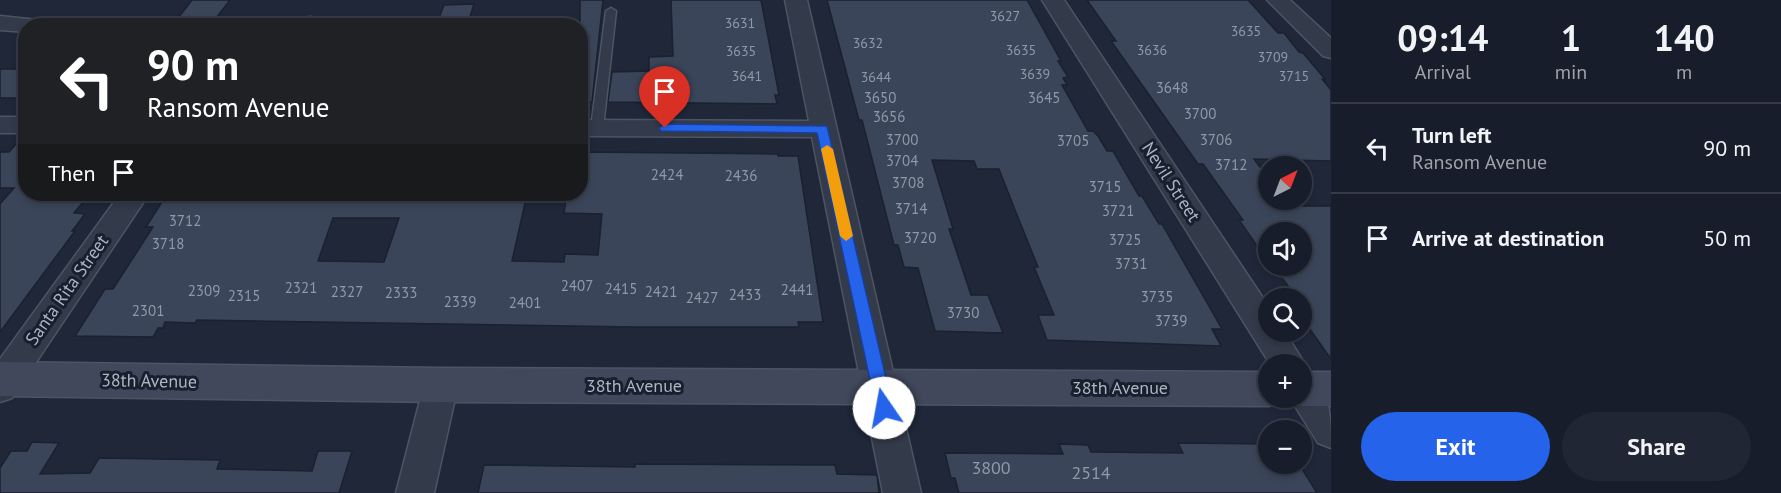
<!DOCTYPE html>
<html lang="en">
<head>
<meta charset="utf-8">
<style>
	body { margin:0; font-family:"PT Sans",sans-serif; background:#202633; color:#f1f3f6; height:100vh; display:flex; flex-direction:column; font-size:22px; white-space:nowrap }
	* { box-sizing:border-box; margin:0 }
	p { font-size:20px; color:#9ea2a9 }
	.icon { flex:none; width:33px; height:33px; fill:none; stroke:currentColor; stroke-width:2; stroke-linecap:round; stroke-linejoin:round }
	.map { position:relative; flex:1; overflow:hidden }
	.sheet { display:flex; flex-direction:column; background:#171d2b; width:450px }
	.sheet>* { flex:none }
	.banner { position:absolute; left:18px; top:18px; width:570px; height:183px; border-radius:24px; box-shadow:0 3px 9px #0003,0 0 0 2px #363b47; background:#202124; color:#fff; overflow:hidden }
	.needle { width:39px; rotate:42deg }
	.controls { position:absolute; left:1258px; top:156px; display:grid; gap:12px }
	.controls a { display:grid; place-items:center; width:54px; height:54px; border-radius:50%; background:#171d2b; box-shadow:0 3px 9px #0003,0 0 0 2px #363b47; font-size:30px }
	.pin { position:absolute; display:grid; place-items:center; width:51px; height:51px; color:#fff; margin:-62px -26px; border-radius:50% 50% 50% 0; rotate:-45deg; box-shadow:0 0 6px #0007 }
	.pin .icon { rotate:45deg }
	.me { position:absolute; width:66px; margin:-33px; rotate:348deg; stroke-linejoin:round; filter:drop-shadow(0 0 4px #0008) }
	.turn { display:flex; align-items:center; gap:21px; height:126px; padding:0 30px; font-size:27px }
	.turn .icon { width:78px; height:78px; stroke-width:2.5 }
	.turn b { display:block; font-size:42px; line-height:51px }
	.then { display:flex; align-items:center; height:57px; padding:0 30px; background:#0003; gap:12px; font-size:22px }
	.eta { display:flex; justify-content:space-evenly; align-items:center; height:102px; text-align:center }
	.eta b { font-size:36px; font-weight:800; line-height:42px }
	.action { display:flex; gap:12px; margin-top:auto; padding:12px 30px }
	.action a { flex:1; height:69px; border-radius:36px; background:#2563eb; color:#fff; font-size:24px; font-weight:800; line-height:69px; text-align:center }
	.action a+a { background:#202633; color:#f1f3f6 }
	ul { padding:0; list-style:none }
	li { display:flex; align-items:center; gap:18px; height:90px; padding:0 30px; border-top:2px solid #363b47 }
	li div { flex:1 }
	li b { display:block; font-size:22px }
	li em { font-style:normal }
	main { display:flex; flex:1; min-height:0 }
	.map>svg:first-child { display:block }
	.building { fill:#3b4559; stroke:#1a212f; stroke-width:1.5; fill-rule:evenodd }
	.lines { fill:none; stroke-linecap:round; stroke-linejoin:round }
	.lane-casing { stroke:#4d5464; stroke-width:3 }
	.street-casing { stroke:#4d5464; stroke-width:3 }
	.secondary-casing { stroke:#4d5464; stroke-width:3 }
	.lane { fill:#333a49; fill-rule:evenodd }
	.street { fill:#333a49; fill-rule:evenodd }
	.secondary { fill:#41485c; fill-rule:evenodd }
	.route { fill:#2563eb; stroke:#184099; stroke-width:1.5 }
	.slow { fill:#f59e0b }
	.labels { text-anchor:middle; stroke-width:6; stroke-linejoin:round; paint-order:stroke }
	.far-number-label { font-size:14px; fill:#9098ab }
	.number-label { font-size:15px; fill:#9098ab }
	.street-label { font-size:18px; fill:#adb4c6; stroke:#181f2d }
	.near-number-label { font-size:18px; fill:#9098ab }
</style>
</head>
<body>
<main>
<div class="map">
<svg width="1331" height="493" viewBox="0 0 1331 493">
	<rect width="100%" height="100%" fill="#1f2739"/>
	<path class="building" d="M192 0H230L213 22H175Z
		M580 0H603L592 102H580Z
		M671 0H761L779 95H775L777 104 608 102 612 72 649 71V57L673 56Z
		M827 0H1027L1061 61H1058L1068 77 1063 78 1067 85H1062L1088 131H1093L1098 136 1107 151H1113L1139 196H1142L1159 224H1162L1222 329H1212L1221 346 1047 340 1038 315H1054L1034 267H1038L1015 210 999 169H977L974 161 932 160 953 229H949L971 295H988L1003 333 935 331 918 268 904 267 898 245H894L862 120H859Z
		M1087 0H1248L1278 33H1284L1299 52 1303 53 1325 79H1322L1331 90V161L1254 159 1269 179V200H1296L1301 206H1331V359L1302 318V298H1297L1273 266H1302V232H1269V260L1262 253 1239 220H1243L1203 164H1198L1111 41H1116Z
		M474 4 467 26H436L444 5Z
		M0 69H26V98H0Z
		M24 135 26 194H90L74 213 85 214 72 231H75L0 332V204L14 188H0V152H9Z
		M580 152 778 154V156H798L823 322H798L799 327H636L197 320 195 323 165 322 163 328H158L153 337 75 336 105 289H113L153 227H146L167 194H527L512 261 564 262 565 254 598 255 602 214 564 213 567 194H580ZM333 218H399L384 262 318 261Z
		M32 442 59 443 40 474 90 473 99 458 220 460 217 469 312 471 318 451H352L339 493H0V468L11 451H27Z
		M1178 443 1269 444V464H1299L1317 493H959L955 478H951L945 453 1063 454 1059 444 1088 445 1091 452 1183 453Z
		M635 464 835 465 837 474 877 475 879 493H478L484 465 635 467Z"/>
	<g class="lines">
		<g class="lane-casing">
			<path id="lane" d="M611 8 616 11 603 128 597 132 591 128 606 11Z
				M311 17 315 18V22L291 26H252L257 23Z"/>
		</g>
		<g class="street-casing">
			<path id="street" d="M785 0H807L921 493H883L812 137 580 136V120L809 121Z
				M1042 0H1064L1269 307V332H1285L1305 364 1302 370V364H1270Z
				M1267 0H1290L1331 38V58L1323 56Z
				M0 16 47 21 50 26H26V32L0 30Z
				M0 117H26V133H0Z
				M120 194H149L12 398 0 402V359Z
				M441 370 453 374 458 385 434 493H396L424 385 429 374Z
				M1302 371C1331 383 1331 417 1331 448L1318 443 1290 398H1302Z"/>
		</g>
		<g class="secondary-casing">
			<path id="secondary" d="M0 362 441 368 1269 372V398H1284L1283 401 1269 406 441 402 0 396Z
				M1302 372H1331V406H1302L1288 401 1287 398H1302Z"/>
		</g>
		<use href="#lane" class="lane"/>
		<use href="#street" class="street"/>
		<use href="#secondary" class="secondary"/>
	</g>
	<path class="route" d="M665 124 827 126 893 408 890 413 884 415 879 413 876 408 817 133 661 131 659 128Z"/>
	<path class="slow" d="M827 145 833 149 853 236 846 241 840 236 821 149Z"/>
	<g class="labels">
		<g class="far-number-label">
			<text x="1005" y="21">3627</text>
			<text x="740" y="28">3631</text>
			<text x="1246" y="36">3635</text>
			<text x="868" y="48">3632</text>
			<text x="1021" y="55">3635</text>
			<text x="1152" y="55">3636</text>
			<text x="741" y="56">3635</text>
			<text x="1273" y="62">3709</text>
			<text x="1035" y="79">3639</text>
			<text x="747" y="81">3641</text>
			<text x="1294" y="81">3715</text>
			<text x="876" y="82">3644</text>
		</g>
		<g class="number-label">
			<text x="1172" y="93">3648</text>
			<text x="880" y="103">3650</text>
			<text x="1044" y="103">3645</text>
			<text x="1200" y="119">3700</text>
			<text x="889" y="122">3656</text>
			<text x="902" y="145">3700</text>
			<text x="1216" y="145">3706</text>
			<text x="1073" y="146">3705</text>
			<text x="902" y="166">3704</text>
			<text x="1231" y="170">3712</text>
			<text x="667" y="180">2424</text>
			<text x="741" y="181">2436</text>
			<text x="908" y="188">3708</text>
			<text x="1105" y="192">3715</text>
			<text x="911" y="214">3714</text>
			<text x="1118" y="216">3721</text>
			<text x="185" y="226">3712</text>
			<text x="920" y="243">3720</text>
			<text x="1125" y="245">3725</text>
			<text x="168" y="249">3718</text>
			<text x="1131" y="269">3731</text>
			<text x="577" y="291">2407</text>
			<text x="301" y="293">2321</text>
			<text x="621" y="294">2415</text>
			<text x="797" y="295">2441</text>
			<text x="204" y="296">2309</text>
			<text x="347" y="297">2327</text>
			<text x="661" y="297">2421</text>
			<text x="401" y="298">2333</text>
			<text x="745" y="300">2433</text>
			<text x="244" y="301">2315</text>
			<text x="1157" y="302">3735</text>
			<text x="702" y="303">2427</text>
			<text x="460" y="307">2339</text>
			<text x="525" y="308">2401</text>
			<text x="148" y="316">2301</text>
			<text x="963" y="318">3730</text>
			<text x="1171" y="326">3739</text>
		</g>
		<g class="street-label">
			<text transform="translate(1171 182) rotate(57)" y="6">Nevil Street</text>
			<text transform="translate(67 290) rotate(-55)" y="6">Santa Rita Street</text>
			<text transform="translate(149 381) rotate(1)" y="6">38th Avenue</text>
			<text x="634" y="392">38th Avenue</text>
			<text x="1120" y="394">38th Avenue</text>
		</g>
		<g class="near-number-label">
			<text x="991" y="474">3800</text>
			<text x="1091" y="479">2514</text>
		</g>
	</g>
</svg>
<div class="controls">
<a><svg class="needle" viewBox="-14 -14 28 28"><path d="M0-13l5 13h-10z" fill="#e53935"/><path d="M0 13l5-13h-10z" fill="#9ea2a9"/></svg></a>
<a><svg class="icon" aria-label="sound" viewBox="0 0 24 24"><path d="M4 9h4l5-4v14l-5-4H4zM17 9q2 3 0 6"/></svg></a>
<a><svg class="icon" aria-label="search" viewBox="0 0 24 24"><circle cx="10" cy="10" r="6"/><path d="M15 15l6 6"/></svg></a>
<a>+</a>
<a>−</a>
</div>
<div class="pin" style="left:665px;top:128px;background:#d93025"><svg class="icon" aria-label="arrive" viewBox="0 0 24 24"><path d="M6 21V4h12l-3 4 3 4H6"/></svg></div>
<svg class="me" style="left:884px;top:408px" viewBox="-20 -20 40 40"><circle r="19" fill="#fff"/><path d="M0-13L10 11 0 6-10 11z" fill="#2563eb"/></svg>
<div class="banner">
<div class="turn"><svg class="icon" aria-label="left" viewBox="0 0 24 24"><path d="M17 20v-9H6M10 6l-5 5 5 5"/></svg><div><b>90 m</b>Ransom Avenue</div></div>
<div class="then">Then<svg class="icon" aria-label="arrive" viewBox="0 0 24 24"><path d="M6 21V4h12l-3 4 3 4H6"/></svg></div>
</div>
</div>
<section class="sheet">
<div class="eta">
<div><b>09:14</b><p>Arrival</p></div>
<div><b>1</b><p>min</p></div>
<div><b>140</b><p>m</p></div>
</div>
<ul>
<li><svg class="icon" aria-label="left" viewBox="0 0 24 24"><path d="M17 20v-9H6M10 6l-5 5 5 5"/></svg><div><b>Turn left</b><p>Ransom Avenue</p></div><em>90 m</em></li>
<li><svg class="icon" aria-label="arrive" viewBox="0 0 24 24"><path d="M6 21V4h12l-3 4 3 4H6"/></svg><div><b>Arrive at destination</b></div><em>50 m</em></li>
</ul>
<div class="action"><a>Exit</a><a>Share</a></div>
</section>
</main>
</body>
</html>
